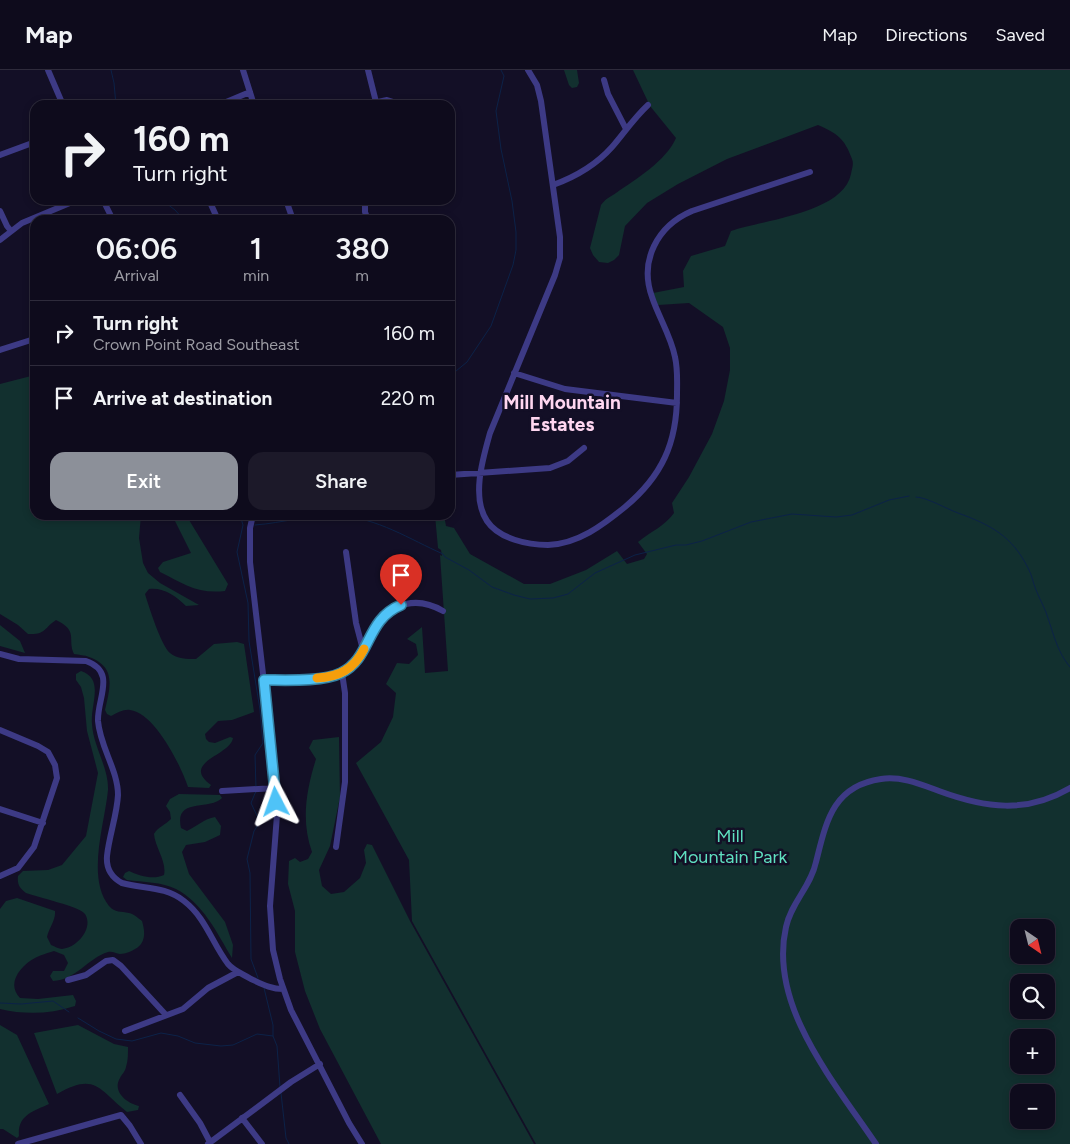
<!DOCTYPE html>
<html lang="en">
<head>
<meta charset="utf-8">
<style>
	body { margin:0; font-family:Figtree,sans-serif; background:#1c1929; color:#f1f3f6; height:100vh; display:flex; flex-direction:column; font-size:19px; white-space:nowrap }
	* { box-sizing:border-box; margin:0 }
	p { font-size:16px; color:#9b9ba3 }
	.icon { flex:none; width:28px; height:28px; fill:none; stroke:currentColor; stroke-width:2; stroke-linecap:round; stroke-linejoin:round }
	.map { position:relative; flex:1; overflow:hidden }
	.details { position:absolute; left:30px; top:145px; width:425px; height:305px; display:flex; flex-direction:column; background:#0e0b1c; border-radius:15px; box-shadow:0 2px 8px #0003,0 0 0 1px #2e2b3b }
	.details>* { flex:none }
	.banner { position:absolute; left:30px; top:30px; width:425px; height:105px; border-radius:15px; box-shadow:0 2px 8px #0003,0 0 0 1px #2e2b3b; background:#0e0b1c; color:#f1f3f6; overflow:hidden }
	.needle { width:32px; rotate:145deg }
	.tools { position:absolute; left:1010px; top:849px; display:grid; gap:10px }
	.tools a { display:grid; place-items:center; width:45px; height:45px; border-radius:10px; background:#0e0b1c; box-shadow:0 2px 8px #0003,0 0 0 1px #2e2b3b; font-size:25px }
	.pin { position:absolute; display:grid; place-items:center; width:42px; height:42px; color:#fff; margin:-51px -21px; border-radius:50% 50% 50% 0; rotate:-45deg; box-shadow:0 0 5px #0007 }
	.pin .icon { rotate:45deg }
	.me { position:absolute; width:55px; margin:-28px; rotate:356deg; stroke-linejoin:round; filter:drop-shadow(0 0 4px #0008) }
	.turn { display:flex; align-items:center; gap:18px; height:105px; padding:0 20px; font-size:22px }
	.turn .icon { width:65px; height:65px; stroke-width:2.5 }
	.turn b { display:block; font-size:35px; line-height:42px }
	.eta { display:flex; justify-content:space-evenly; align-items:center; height:85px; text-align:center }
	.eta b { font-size:30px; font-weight:600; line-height:35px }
	.button { display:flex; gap:10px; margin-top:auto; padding:10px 20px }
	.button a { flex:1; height:58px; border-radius:15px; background:#8c9099; color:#fff; font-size:20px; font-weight:600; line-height:58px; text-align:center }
	.button a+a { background:#1c1929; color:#f1f3f6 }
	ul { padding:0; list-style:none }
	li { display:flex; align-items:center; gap:15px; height:65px; padding:0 20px; border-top:1px solid #2e2b3b }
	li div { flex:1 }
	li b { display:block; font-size:19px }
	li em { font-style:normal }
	header { display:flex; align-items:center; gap:30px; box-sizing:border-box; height:70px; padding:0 25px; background:#0e0b1c; border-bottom:1px solid #2e2b3b }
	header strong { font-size:24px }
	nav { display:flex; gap:28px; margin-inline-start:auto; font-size:18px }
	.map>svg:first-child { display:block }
	.green { fill:#12302f; fill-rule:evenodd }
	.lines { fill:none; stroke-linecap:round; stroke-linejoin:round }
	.stream { stroke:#0c2248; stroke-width:1 }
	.minor { stroke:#3d3a85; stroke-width:6 }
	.route-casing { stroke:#337fa1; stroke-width:12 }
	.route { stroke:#4fc3f7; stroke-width:9 }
	.slow { stroke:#f59e0b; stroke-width:9 }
	.labels { text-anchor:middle; stroke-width:5; stroke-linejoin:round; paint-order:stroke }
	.park-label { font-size:18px; fill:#5fe0c0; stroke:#130f26 }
	.neighbourhood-label { font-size:19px; font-weight:bold; fill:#ffd6f0; stroke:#130f26 }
</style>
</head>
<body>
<header>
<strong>Map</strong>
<nav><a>Map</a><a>Directions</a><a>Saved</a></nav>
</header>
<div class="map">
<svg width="1070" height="1074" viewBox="0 0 1070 1074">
	<rect width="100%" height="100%" fill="#130f26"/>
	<path class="green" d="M564 0H577L579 13 577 17 572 18 569 15Z
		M633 0H1070V1074H536L412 851 409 790 356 693 381 672 393 647 396 623 386 614 397 593 409 594 418 585 416 574 407 569 422 557 425 603 448 601 440 485 442 486 441 480 438 478 435 445H444L446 456 454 458 470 484 524 514H550L586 500 617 481 627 494 644 489 647 484 638 472C650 462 665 456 674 443L672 433 689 407 712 364 724 331 730 300V278L723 257 689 233 658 235 653 223 684 217 683 201 691 186 725 176 731 161C763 150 843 143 851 104 852 98 854 94 852 89 845 69 837 63 818 55L727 89 678 114 647 133 625 156 619 185 614 190 608 193 599 192 593 185 590 178 601 135C605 129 610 127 616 123 636 109 666 91 676 68L650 36ZM1019 858H1046V885H1019ZM1019 912H1046V940H1019ZM1019 968H1046V995H1019ZM1019 1022H1046V1050H1019Z
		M35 305V445H141L139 468 143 493 148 503 160 513 199 535 186 536C176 526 163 517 149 519L145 524C149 537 161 575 170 583 177 589 187 589 196 589L214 574 237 572 244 574 254 642 232 650 218 651 205 664 206 669 209 672 215 673 230 667 233 668C230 686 180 692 211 715L209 718 188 717C181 696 155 643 130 640 124 639 117 643 111 646L107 644 105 640C110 618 117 597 89 587 85 585 79 585 74 584 67 569 79 561 56 550 44 558 46 565 28 564L18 555 0 544V314Z
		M172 445H186L228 514 225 521C197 524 184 514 160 502L158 498 163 492 191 483Z
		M0 555 20 571 25 583 0 576Z
		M81 601C105 609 90 634 92 654 93 676 109 698 108 720 105 753 86 807 109 836 115 843 121 841 129 843 134 844 138 848 142 851 144 858 146 867 141 874 138 879 126 884 120 884 116 884 113 881 108 882 88 888 76 910 53 911L50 906 53 901H64L68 893 64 885 54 881C48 883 40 885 35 888 20 896 6 914 20 928L38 929 73 925 76 931 75 936C50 944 26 945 0 939V839L6 831 17 828 55 841C56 850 49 858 47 867L51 875C54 876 59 879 62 879 77 878 94 858 85 844 81 837 37 827 26 823 20 818 17 815 18 806L23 801 48 800 62 795 86 766 98 703 87 661 84 628 81 617 76 610V604Z
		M339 667 340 727 330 776 319 800 322 816 331 824 344 822 360 808 366 793 364 780 367 774 372 775 410 851 534 1074H381L320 959 305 921 295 882V841L288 814 289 791 295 788 300 792 308 789 312 782C301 751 306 721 316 689L309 678 313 670Z
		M179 724 220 725 222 728C209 741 174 727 181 758L187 761C197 756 204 749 215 747L221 756 220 765 205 772 186 775 182 782 189 804 225 852 233 875 232 888C217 863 203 833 176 819 162 812 143 812 127 810L123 807 125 803 129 801C140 806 153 810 164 805 167 792 155 777 154 764 158 757 165 755 171 749L170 742 166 736 170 729Z
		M0 955 17 965 49 1034C34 1041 17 1045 19 1066L17 1068 3 1059H0Z
		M78 955 114 974 128 977C128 984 128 991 126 997 125 1002 122 1004 120 1008 112 1021 126 1033 139 1036L138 1040 127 1042C98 1019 96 1002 57 1024L34 963Z"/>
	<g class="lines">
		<path class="stream" d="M111 0 114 13 116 35
			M162 130 175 140 184 150
			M450 306 467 292 491 256 513 195 516 180V162L512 131 501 79 496 41 504 6 501 0
			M916 427C926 427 947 439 958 443 991 455 1012 466 1028 498 1032 505 1033 513 1036 520 1040 530 1045 538 1048 548 1054 566 1058 583 1070 597
			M240 445 243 455 237 482 248 533 249 571 260 640 263 673 255 685 256 718
			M255 455C283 453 310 444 339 446 376 447 411 470 443 484L445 487 469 500 492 517 514 525 530 529 553 528 568 524 595 503 635 485 676 475H686L702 471 751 452 792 444 836 447 852 445 889 430 909 426
			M256 721 251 733 260 752 254 761 247 789 250 803 251 889 258 908
			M264 918 273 955V966L277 976 280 1017
			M0 933 21 934 53 931 69 942
			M78 948 99 961 116 969 132 971 161 963 178 966 195 973 221 976 233 975 257 964 273 966
			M281 1023 286 1068 289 1074"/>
		<path class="minor" d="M48 0 63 35
			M243 0 254 35
			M368 0 376 32
			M528 0 537 15 541 31 560 167V188L555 205 490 363C483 388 471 427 487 451 499 469 528 475 548 475 578 474 603 455 625 437 662 406 677 373 677 325 677 312 678 300 675 287 671 266 659 248 652 227 639 191 657 156 692 141L810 102
			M604 10 608 24 626 59
			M219 35 250 22
			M365 35 387 30 403 35
			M0 85 35 72
			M553 115C575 107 596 95 612 77 624 63 634 48 648 35
			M103 130 113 150
			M209 130 218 150
			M286 130 293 150
			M365 130V142L368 150
			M0 141 7 156 11 161
			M0 170 22 153 77 130
			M0 280 31 270
			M514 303 565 319 677 333
			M450 405 550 398 568 391 584 378
			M253 445 250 458V492L270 664 277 745 270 836 273 880 280 909 291 940 349 1053 362 1074
			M346 482 356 553 363 580
			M0 584 19 589 86 591C117 602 97 628 98 651 100 677 118 700 118 725 117 745 109 766 107 786 106 798 111 807 122 813 144 819 165 816 184 831 206 848 212 873 228 894 234 901 243 904 251 909 262 914 271 919 283 919
			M264 610C287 610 327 613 347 600 374 582 368 542 406 534 419 531 431 534 443 541
			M0 660 38 676 48 682 55 695 57 708 34 777 18 798 0 806
			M222 721 276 718
			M0 739 43 753
			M336 777 345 712V623L342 603
			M68 910 86 905 106 891 113 890 121 896 166 945
			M125 961 183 939 208 918 238 902
			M180 1025 200 1053 210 1072
			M242 1048 262 1074
			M18 1074 121 1045 130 1056 141 1074
			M208 1074 291 1012 320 994
			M876 1074C835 1013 768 936 786 857 791 833 811 816 816 792 826 753 832 716 881 709 901 706 920 714 939 721 985 738 1026 744 1070 718"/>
	</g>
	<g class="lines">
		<g class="route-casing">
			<path id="route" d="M276 732 264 610C285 610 323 612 341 603 372 588 365 550 401 535"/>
		</g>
		<use href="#route" class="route"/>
		<path class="slow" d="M317 608C339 607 354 599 364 579"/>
	</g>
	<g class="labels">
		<g class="park-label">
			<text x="730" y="772">Mill<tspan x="730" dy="21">Mountain Park</tspan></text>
		</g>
		<g class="neighbourhood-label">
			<text x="562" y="339">Mill Mountain<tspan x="562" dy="22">Estates</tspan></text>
		</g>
	</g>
</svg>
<div class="tools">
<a><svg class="needle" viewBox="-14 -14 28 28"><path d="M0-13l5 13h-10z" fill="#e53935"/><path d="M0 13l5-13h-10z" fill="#9b9ba3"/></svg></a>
<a><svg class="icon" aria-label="search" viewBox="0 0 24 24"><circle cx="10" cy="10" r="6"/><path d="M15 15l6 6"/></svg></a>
<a>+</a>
<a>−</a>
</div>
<div class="pin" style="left:401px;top:535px;background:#d93025"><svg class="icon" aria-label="arrive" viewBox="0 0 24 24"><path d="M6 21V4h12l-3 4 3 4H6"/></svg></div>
<svg class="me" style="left:276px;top:732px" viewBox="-20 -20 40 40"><path d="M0-17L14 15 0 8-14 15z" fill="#4fc3f7" stroke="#fff" stroke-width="4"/></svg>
<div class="banner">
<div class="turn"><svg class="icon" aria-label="right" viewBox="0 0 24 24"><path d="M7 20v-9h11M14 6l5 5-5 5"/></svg><div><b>160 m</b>Turn right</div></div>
</div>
<section class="details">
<div class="eta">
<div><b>06:06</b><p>Arrival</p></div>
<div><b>1</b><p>min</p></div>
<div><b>380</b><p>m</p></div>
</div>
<ul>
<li><svg class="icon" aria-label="right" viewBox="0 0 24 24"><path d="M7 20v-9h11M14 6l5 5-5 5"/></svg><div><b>Turn right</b><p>Crown Point Road Southeast</p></div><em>160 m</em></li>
<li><svg class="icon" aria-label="arrive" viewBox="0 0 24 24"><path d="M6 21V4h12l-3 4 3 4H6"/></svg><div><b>Arrive at destination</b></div><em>220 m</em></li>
</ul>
<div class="button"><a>Exit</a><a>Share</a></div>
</section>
</div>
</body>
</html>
